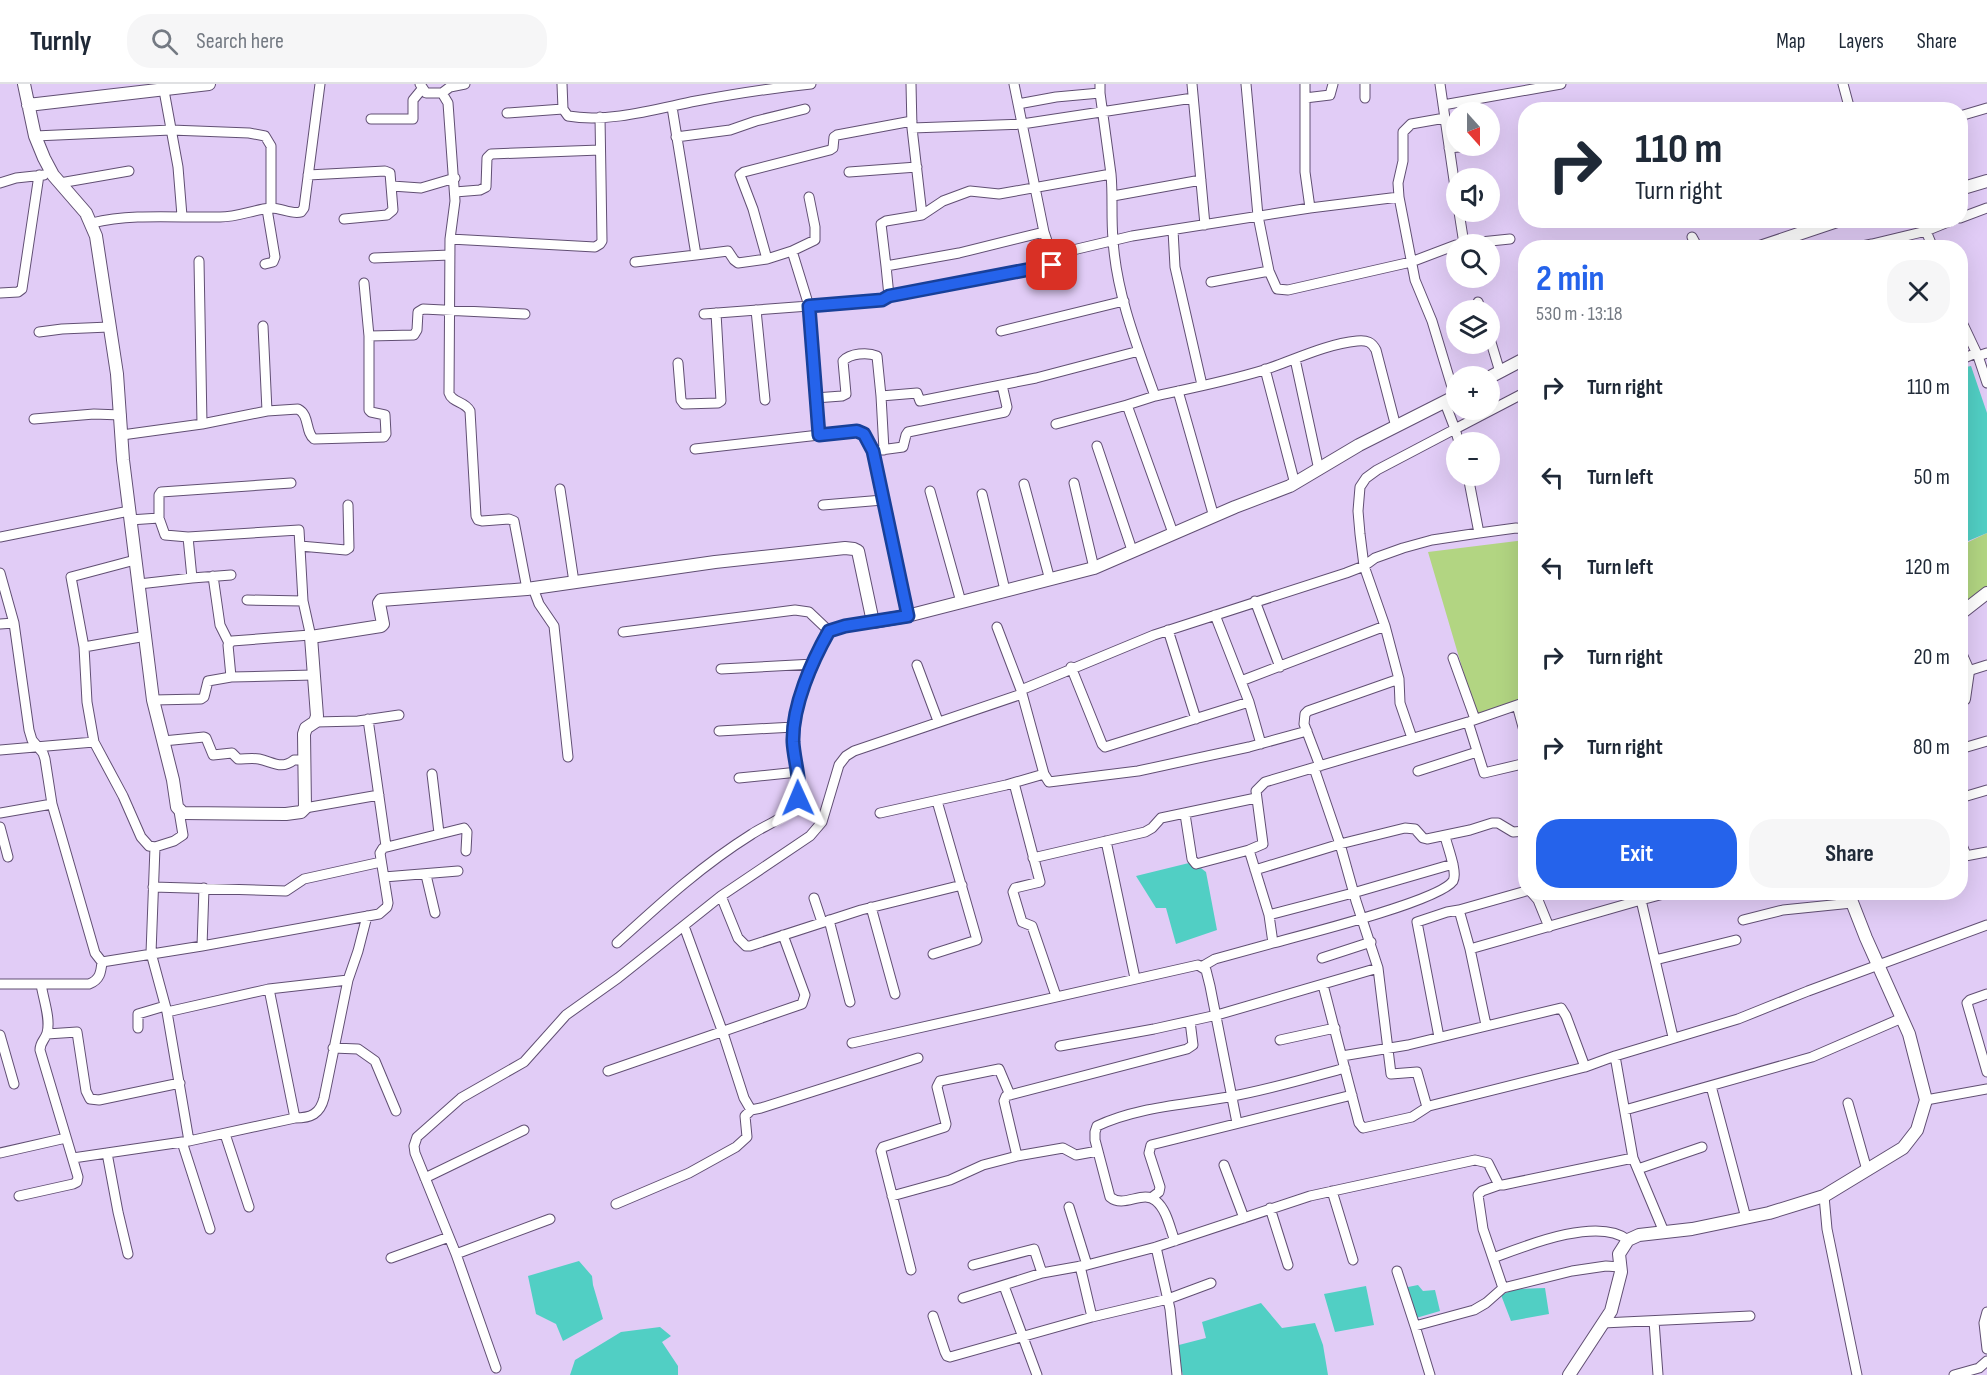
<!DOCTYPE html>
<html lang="en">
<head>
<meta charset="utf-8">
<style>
	body { margin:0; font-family:"Sofia Sans Condensed",sans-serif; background:#f6f6f7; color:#1f2937; height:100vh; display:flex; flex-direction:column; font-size:22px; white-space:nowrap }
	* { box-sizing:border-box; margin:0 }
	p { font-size:20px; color:#747a83 }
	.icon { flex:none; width:33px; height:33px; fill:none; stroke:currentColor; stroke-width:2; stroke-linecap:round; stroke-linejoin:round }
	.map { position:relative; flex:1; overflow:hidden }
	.details { position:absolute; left:1518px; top:156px; width:450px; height:660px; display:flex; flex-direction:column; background:#fff; border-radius:24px; box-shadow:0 6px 24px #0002 }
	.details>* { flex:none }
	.top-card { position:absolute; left:1518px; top:18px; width:450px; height:126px; border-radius:24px; box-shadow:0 6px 24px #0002; background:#fff; color:#1f2937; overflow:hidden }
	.needle { width:39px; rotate:159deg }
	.controls { position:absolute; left:1446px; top:18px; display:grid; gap:12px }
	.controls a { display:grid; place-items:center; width:54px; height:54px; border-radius:50%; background:#fff; box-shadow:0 6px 24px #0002; font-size:30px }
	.pin { position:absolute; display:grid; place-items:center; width:51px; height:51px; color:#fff; margin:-26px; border-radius:12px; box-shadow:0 3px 9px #0006 }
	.me { position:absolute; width:66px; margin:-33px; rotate:359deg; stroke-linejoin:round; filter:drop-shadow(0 0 4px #0008) }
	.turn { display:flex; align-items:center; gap:21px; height:126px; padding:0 18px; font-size:27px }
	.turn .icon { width:78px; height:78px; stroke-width:2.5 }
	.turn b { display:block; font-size:42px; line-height:51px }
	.round { display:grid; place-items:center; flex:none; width:63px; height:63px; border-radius:24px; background:#f6f6f7 }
	.overview { display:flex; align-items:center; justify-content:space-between; height:102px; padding:0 18px }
	h1 { font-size:36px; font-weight:700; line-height:45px; color:#2563eb }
	.cta { display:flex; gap:12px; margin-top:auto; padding:12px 18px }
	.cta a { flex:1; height:69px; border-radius:24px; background:#2563eb; color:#fff; font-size:24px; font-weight:700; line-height:69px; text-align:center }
	.cta a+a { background:#f6f6f7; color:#1f2937 }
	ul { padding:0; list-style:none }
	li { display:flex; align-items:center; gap:18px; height:90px; padding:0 18px }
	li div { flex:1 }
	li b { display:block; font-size:22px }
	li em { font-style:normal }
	header { display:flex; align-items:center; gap:36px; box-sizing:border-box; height:84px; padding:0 30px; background:#fff; border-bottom:2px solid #e0e1e3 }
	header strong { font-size:28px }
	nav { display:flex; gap:33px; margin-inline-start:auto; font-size:21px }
	.search { width:420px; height:54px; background:#f6f6f7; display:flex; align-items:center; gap:15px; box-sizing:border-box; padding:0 21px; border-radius:24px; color:#747a83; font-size:22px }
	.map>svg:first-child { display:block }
	.green { fill:#b2d582 }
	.water { fill:#51cfc4 }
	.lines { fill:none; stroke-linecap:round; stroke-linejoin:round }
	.minor-casing { stroke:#614f73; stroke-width:11 }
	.tertiary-casing { stroke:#614f73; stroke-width:14 }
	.minor { stroke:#fff; stroke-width:9 }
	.tertiary { stroke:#fff; stroke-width:12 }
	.route-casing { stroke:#184099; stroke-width:15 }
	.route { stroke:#2563eb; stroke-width:10 }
</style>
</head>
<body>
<header>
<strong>Turnly</strong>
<div class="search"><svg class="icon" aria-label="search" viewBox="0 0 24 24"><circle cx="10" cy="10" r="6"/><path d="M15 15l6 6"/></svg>Search here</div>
<nav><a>Map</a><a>Layers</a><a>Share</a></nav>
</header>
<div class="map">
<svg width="1987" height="1291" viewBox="0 0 1987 1291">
	<rect width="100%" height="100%" fill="#e1ccf6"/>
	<path class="green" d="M1987 449V505L1960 524V462Z
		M1525 456V615L1476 631 1428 468Z"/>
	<path class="water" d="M1971 282 1987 329V449L1961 460V284Z
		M1193 778 1206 788 1217 846 1176 860 1166 824H1156L1136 792Z
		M579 1177 592 1192 593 1201 603 1235 563 1257 556 1240 536 1230 528 1192Z
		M1418 1201 1423 1207 1435 1206 1440 1227 1416 1234 1403 1204Z
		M1366 1202 1374 1241 1335 1248 1324 1210Z
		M1545 1204 1549 1230 1511 1237 1501 1211 1516 1205Z
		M1261 1219 1282 1244 1315 1239 1323 1261 1328 1291H1183L1175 1262 1206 1254 1202 1238Z
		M660 1243 671 1252 662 1258 678 1282V1291H570L575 1276 621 1248Z"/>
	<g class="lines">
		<g class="minor-casing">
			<path id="minor" d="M420 0 426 9H442L448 19 455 117 450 155 449 309C452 319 465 317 470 327L476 432 478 436 482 437 509 435 514 437 527 505
				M562 0 563 25 568 32C609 39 656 25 696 17 734 10 772 4 811 0
				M911 0 912 44 922 131 943 117 970 107 999 110 1111 90C1113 111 1111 133 1113 155 1116 209 1137 262 1155 312L1127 321
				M1100 0V9L1111 90
				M1192 0 1205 141
				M1246 0 1258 132 1269 187 1277 205 1288 206 1411 178 1456 161
				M1440 0 1456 110
				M1843 0 1850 26
				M163 1 178 83 182 132
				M442 9 450 3 465 0
				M1305 14 1330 11 1333 0
				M1365 14V0
				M1018 20 1056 13 1100 9
				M1443 21 1561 0
				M672 23 696 171 728 167 734 176 738 179 767 175
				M507 29 563 25
				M1960 32 1987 24
				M371 35H413V16L422 5
				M912 37 837 51 834 53 833 64 830 66 744 88 740 91 753 125 767 175 792 167 809 222 882 216 889 212 886 182 959 169 1044 148 1014 0
				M912 44 1022 40 1193 14
				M35 52 171 46 249 49 265 52 271 62V124
				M676 53 730 46 756 37 805 25
				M1449 64 1469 62
				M849 88 917 83
				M308 91 385 87 390 89 393 126 387 131 344 135
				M0 99 16 94 44 91
				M60 99 129 87
				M392 102 421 104 455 94
				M455 108 480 106 486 103 487 74 491 70 600 66
				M1113 112 1201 96
				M1399 113 1398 99 1403 77V48L1411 40 1445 34
				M1310 124 1399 113 1415 196 1432 237 1455 313
				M1459 128 1464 160
				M1960 134 1987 124
				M92 139C134 129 178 134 220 133 237 133 253 126 270 124 280 123 291 131 301 128L304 124 320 0
				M1173 146 1175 183 1202 301
				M1044 148 1048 160 1058 165 1073 166 1132 152 1310 124 1305 88V0
				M1692 153 1698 164
				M450 155 595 163 600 160 602 157 600 33
				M1461 160 1510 155
				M1872 160 1926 147
				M1853 164 1872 160 1873 164
				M1933 164 1926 147 1953 136
				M792 167 815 156V143L809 113
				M374 174 450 171
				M199 177 202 340 267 327 298 325C310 331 305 348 314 355L384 353 386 350 385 331 371 328 369 326V252L414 251 417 246 418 228 423 225 525 230
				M635 178 696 171
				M265 180 273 178 275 173 267 125
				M886 182 881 140 886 137 922 131
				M1211 198 1269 187
				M364 199 369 252
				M0 209 18 208 22 205 39 91
				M889 212 1052 181 1056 177 1052 162
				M1478 218 1481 226
				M756 226 765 316
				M704 230 809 222 819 351 857 347 864 350 873 367 907 532
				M1960 234 1978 272
				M263 242 267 327
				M1001 247 1124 217
				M39 248 62 245 109 243
				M1490 255 1500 288
				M1987 269 1978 272 1987 299
				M1295 275 1319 386
				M1960 276 1976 269
				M678 279 681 316 684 320 718 319 721 317 716 229
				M1265 285 1295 400
				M1178 307 1214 433
				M881 312 884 366
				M1155 312C1192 304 1228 297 1264 286 1294 276 1326 260 1357 257 1367 256 1372 258 1376 266L1396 343
				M815 314 842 312 846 310 843 277C850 269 868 268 877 272L881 312 917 309 920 317 1036 294 1139 267
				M34 335 94 330 121 331
				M1056 340 1127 321 1173 449
				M122 351 202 340
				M1459 358 1455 345 1526 308
				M1097 362 1132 466
				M695 365 819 351
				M873 367 903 363 906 351 908 348 1005 328 1007 323 1002 301
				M1074 399 1094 484
				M1024 400 1050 496
				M560 405 574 498
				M930 407 961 518
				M982 410 1005 506
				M823 421 883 416
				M159 434V411L161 408 291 399
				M130 436 159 434 165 451 188 453
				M1479 449 1516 444 1526 445
				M0 453 129 427
				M300 462 346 466 349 464 348 421
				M0 489 14 539 29 646 32 656 43 669 45 675 52 720 95 869 102 878 202 862 379 830 387 823 388 819 380 769 383 764 464 744 467 748 466 767
				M213 492 220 541 229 559
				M192 494 231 491
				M139 500 192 494 188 453 299 446 303 517 311 553
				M533 504 539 520 554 542 568 673
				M247 516 303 517
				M1255 517 1280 583
				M1215 531 1249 618 1261 660
				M0 540 14 539
				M997 543 1021 606 1044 690 1049 698 1138 687 1249 663 1307 647
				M1168 546 1196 635
				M623 548 795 526 809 528 829 547
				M310 551 232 557 228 561 231 593 313 591
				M146 552 84 563 87 618 94 658 123 712 141 753 149 762 155 763 174 757 183 751 179 727
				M84 563 71 493 135 476
				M1453 574 1475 635
				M917 581 938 637
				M1071 583 1102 660 1105 663 1249 618
				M721 585 814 580
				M1968 587 1987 581
				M1399 595 1400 619 1412 654
				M1241 597 1385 542
				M1021 606 1154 551 1346 489 1364 482 1375 474 1403 464 1432 456 1479 449 1468 392
				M153 616 201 615 204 613 208 597 231 593
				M1517 621 1526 654
				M368 635 386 762
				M1471 637 1526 618
				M315 638 358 637 399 631
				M719 647 794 643
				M163 657 204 653 206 654 213 671 232 669 238 675C245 675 253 674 259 675 273 678 281 686 294 676H304
				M1960 665 1987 657
				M0 666 94 658
				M1320 682 1304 640 1305 630 1308 627 1399 595 1385 542 1364 482 1360 450 1358 427 1360 403 1366 394 1377 386 1455 345 1445 319
				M1314 684 1340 760 1356 817 1378 884 1391 990 1417 988 1427 1023
				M1418 687 1477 668
				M432 690 439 749
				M739 694 798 688
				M1014 699 1040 798 1015 804 1013 808 1022 838 1032 842 1056 912
				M1960 714 1987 706
				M305 724 379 711
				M0 729 52 720
				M880 729 1006 701 1044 690
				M1185 730 1192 775 1196 780 1249 766 1263 760 1256 707 1265 698 1468 638 1484 689 1526 679
				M0 743 8 773
				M1960 756 1966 771
				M1106 757 1135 894
				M155 763 151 869 167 928
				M1960 773 1987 768
				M1033 774 1145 748 1152 744 1161 734 1256 714
				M1255 786 1340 760 1405 744 1415 745 1423 754 1427 755 1470 746 1492 739H1498L1513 748 1526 747
				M426 791 435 829
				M384 793 458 787
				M153 803 286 807 304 795 381 778
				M1531 808 1538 816 1549 843
				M1640 808 1641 816 1671 808
				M721 812 738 854 746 862H750L861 826 962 801
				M814 814 822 838
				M871 823 895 910
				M1459 826 1526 807
				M1269 831 1353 809 1453 780
				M829 836 850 918
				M1743 836 1783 826 1852 819
				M684 842 723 949 744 1014 751 1026 761 1024 918 974
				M617 859C662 818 701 782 752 750 767 740 793 732 798 713 804 695 793 673 793 654 793 619 812 577 829 547L845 542 873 538
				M1273 859C1303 851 1439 817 1453 797 1458 788 1447 762 1445 752
				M202 862 204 804
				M933 870 977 856 937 717
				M1322 874 1371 858
				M1655 876 1736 856
				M1203 882 1215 875 1273 859 1269 831 1249 766
				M0 900H89C100 896 101 888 102 878
				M1323 901 1359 1039 1363 1044 1412 1033 1429 1022 1585 983
				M269 905 295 1034
				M1987 910 1970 916 1967 919 1987 988
				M1486 941 1470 865 1641 816 1673 953
				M138 944V930L165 922
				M47 950 77 948 86 1007 90 1015 99 1016 180 999
				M0 951 14 1000
				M1439 953 1417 838 1447 828 1459 826 1470 865
				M1280 956 1335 944
				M852 959 1198 881 1206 886 1210 902 1237 1039
				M1060 962 1154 945 1217 931 1378 884
				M333 964 358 965 375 977 396 1027
				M1615 972 1738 935 1808 907 1987 841
				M608 987 802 920 805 911 783 851
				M1711 1002 1746 1134
				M1926 1016 1987 1005
				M1848 1019 1867 1086
				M1625 1026 1812 973 1902 934
				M225 1050 249 1123
				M189 1057 167 928 269 905 348 896
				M182 1058 210 1145
				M0 1069 66 1054
				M107 1069 118 1128 128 1170
				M1017 1072 1004 1017 1006 1012 1187 965 1193 961 1190 937
				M73 1074 189 1057 295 1034C311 1034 320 1030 324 1014L348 896 358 867 367 832
				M1633 1074 1664 1148
				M1224 1081 1244 1134
				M1638 1085 1702 1063
				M425 1094 524 1046
				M1499 1101 1482 1107 1478 1111 1483 1145 1503 1204
				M1332 1107 1353 1176
				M19 1112 73 1100 77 1098 78 1093 40 966C40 958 45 956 47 949 51 935 43 914 41 900
				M892 1112 950 1096 983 1081 1017 1072 1063 1064 1076 1071 1098 1067
				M1824 1112 1827 1145 1857 1291
				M1151 1114 1159 1108 1160 1103 1149 1069 1151 1061 1352 1011
				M616 1120 689 1089 736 1063 747 1053 745 1032 751 1026
				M1069 1123 1087 1181
				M1270 1124 1288 1181
				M1175 1157C1170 1145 1167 1126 1156 1117 1143 1105 1124 1125 1110 1113L1095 1056V1048L1097 1042C1139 1022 1188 1021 1233 1012 1271 1005 1308 994 1345 984
				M1156 1163 1170 1225 1177 1291
				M456 1170 550 1135
				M391 1174 449 1153
				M1493 1174C1525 1162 1598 1132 1628 1156
				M973 1181 1034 1165 1042 1189
				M1080 1182 1092 1233
				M911 1186 881 1067 883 1063 945 1043 946 1040 937 1003 940 997 999 985 1010 1011
				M1397 1187 1415 1242 1474 1226 1486 1219 1503 1204 1572 1187 1606 1182 1620 1183
				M1004 1202 1037 1291
				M963 1214 1042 1189 1087 1181 1156 1163 1310 1112 1475 1076 1488 1079 1499 1101H1503L1633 1074 1615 972 1585 983 1566 932 1561 924 1408 961 1342 972
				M1987 1228 1984 1239 1987 1265
				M933 1232 945 1268 947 1272 950 1273 1092 1233 1168 1215 1211 1199
				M1654 1237 1658 1291
				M1603 1239 1750 1232
				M1415 1242 1430 1291
				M496 1284 456 1170 415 1069 414 1062 417 1053 461 1014 524 978 566 931 618 894 721 812 810 752 822 738 839 681 846 672 854 667 1022 610
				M1954 1291 1979 1284 1987 1277"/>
		</g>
		<g class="tertiary-casing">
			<path id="tertiary" d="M24 0 35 52 44 74 53 91 86 129 96 152 117 290 123 376 153 616 173 696 177 723 183 729 286 730 301 728 305 724 304 650 306 644 315 638 317 632 311 553 381 542 383 540 379 519 381 516 527 505 715 478 845 464 854 465 858 467 873 538 907 532 1094 484 1235 423 1290 402 1359 361 1456 312
				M28 21 209 0
				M1960 105 1987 97
				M1757 164 1840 136
				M1490 293 1526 274
				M1960 530 1987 509
				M1960 569 1968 587 1964 615 1960 618
				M1569 1291 1611 1227 1621 1188 1619 1170 1628 1156 1639 1151 1692 1145 1769 1129 1824 1112 1903 1064 1917 1046 1926 1016 1909 950 1866 854 1848 808"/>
		</g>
		<use href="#minor" class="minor"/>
		<use href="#tertiary" class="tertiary"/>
	</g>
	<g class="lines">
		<g class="route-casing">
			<path id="route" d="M798 714C801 695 794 676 793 658 792 622 812 577 829 547L845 542 908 532 873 367 864 350 857 347 819 351 809 222 882 216 889 212 1052 181"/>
		</g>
		<use href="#route" class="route"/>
	</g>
</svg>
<div class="controls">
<a><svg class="needle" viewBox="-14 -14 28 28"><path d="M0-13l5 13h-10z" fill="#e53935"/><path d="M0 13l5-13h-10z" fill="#747a83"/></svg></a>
<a><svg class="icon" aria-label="sound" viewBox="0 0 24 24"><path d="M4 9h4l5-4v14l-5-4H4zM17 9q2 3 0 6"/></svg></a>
<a><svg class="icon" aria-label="search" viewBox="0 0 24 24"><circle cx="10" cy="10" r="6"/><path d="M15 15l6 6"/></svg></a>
<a><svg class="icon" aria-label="layers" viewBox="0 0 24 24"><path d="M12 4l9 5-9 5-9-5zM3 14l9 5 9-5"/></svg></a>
<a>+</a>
<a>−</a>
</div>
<div class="pin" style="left:1052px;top:181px;background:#d93025"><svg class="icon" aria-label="arrive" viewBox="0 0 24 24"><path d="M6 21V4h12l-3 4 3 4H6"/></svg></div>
<svg class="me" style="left:798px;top:714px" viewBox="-20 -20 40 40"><path d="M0-17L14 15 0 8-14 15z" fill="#2563eb" stroke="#fff" stroke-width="4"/></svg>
<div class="top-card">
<div class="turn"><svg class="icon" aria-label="right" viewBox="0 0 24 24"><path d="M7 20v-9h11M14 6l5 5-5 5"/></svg><div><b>110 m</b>Turn right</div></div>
</div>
<section class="details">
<div class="overview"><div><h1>2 min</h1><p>530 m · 13:18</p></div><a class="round"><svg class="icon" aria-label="close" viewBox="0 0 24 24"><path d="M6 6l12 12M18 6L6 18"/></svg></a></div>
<ul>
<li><svg class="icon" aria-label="right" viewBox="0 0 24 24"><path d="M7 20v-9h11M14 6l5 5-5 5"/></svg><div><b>Turn right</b></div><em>110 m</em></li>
<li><svg class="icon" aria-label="left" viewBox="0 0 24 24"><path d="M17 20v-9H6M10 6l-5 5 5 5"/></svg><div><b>Turn left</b></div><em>50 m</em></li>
<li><svg class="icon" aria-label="left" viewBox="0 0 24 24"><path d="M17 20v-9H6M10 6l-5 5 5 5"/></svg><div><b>Turn left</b></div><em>120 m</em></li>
<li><svg class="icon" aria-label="right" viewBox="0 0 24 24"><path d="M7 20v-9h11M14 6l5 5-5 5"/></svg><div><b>Turn right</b></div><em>20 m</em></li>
<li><svg class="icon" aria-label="right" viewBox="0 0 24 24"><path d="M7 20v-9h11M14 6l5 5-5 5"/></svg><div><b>Turn right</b></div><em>80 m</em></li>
</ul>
<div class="cta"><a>Exit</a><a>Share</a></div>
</section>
</div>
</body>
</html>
